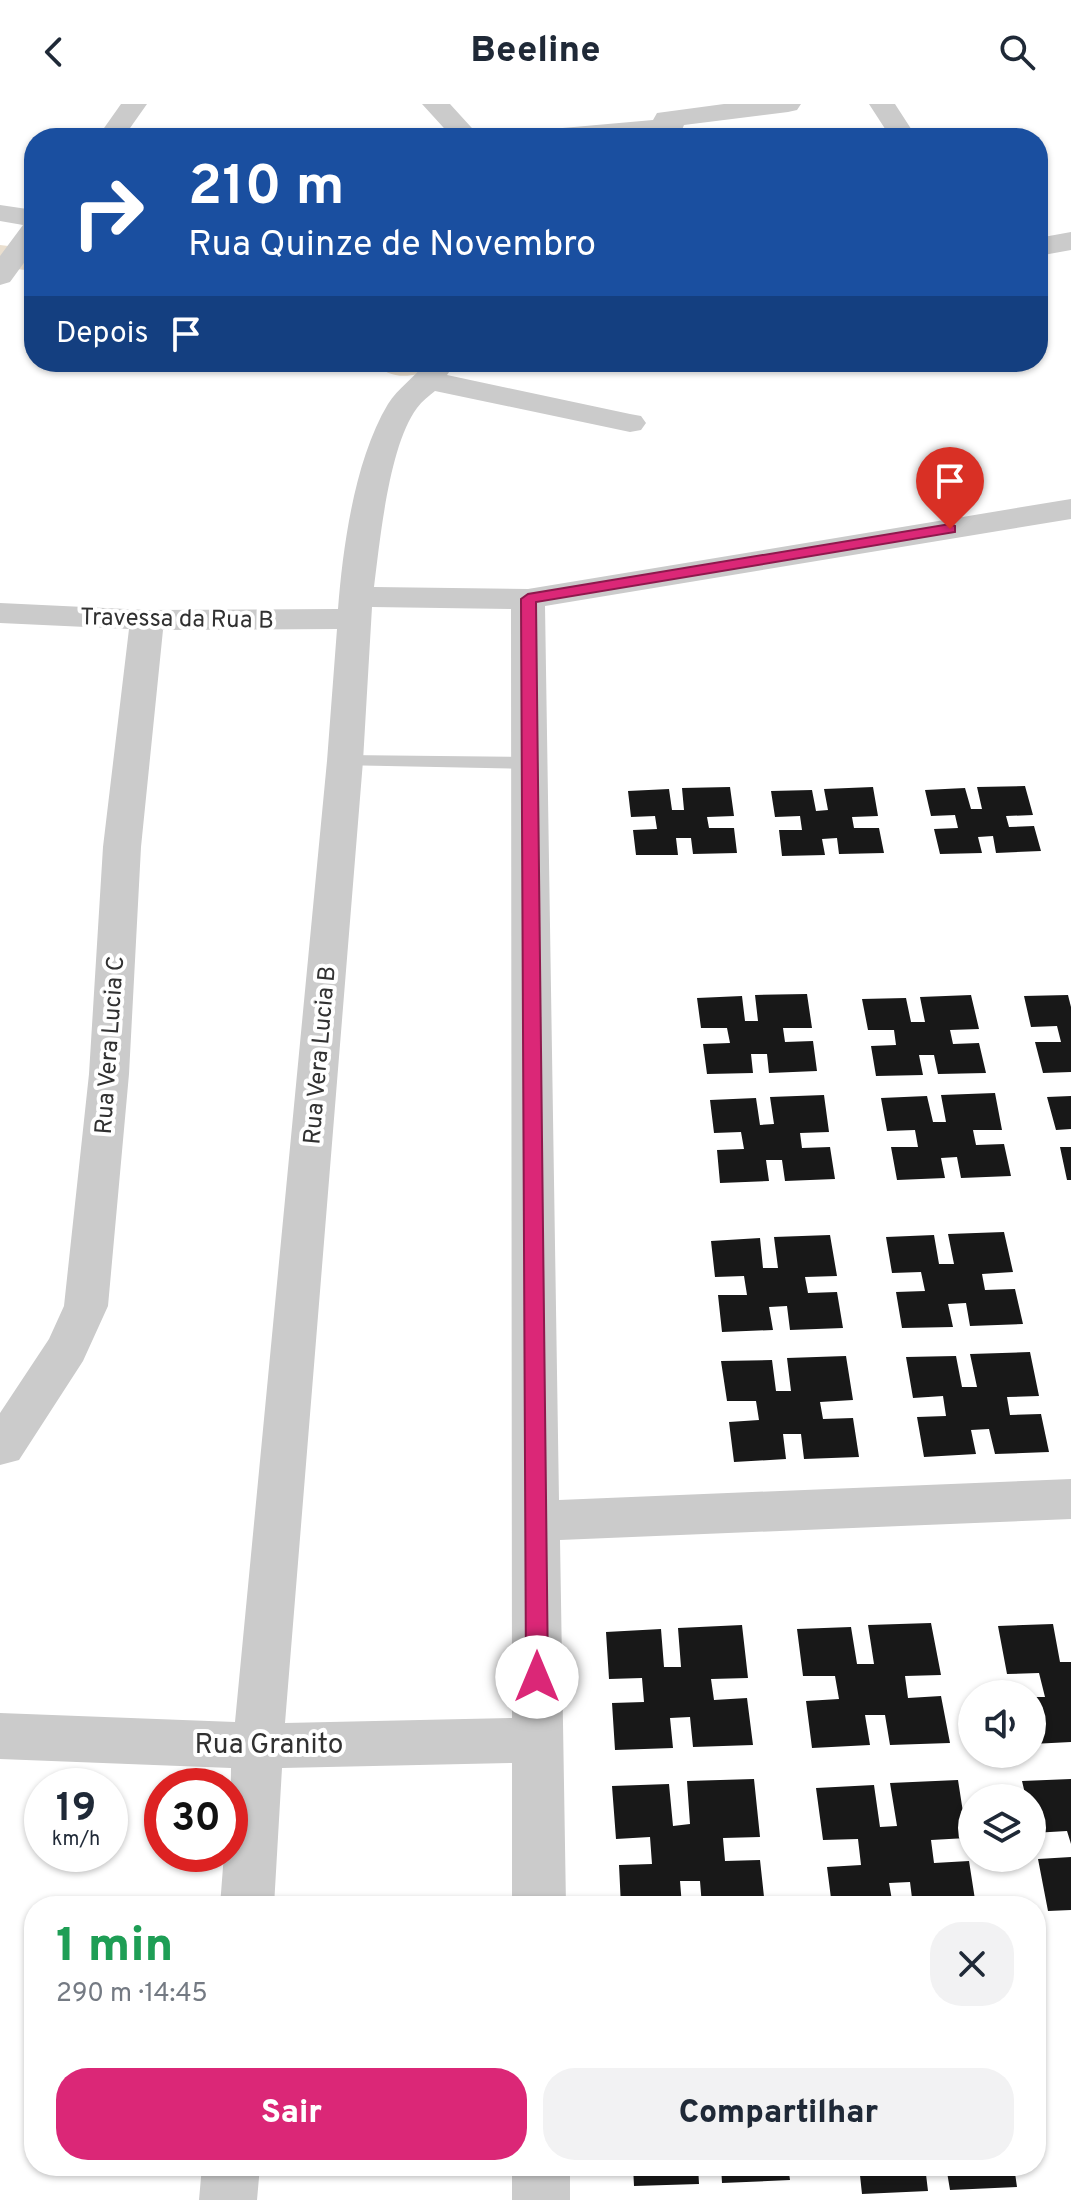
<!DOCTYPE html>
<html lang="pt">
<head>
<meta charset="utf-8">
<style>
	body { margin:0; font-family:Overpass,sans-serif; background:#f2f2f3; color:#1f2937; height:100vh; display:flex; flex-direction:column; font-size:30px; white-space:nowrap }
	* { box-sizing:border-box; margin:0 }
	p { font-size:26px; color:#747a83 }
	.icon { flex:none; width:44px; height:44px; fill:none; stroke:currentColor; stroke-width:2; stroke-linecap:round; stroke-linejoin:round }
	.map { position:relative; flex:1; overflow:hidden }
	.side { position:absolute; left:24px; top:1792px; width:1022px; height:280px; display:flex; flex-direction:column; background:#fff; border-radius:32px; box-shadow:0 2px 6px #0004 }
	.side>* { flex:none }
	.banner { position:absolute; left:24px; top:24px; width:1024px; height:244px; border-radius:32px; box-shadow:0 2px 6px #0004; background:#1a4fa0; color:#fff; overflow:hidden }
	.tools { position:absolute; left:958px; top:1576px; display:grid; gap:16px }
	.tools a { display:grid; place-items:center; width:88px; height:88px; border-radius:50%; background:#fff; box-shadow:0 2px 6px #0004; font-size:40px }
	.speed { position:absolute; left:24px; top:1664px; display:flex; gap:16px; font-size:40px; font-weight:700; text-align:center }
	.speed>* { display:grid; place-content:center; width:104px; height:104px; border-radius:50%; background:#fff; box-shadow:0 2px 6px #0004; line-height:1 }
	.speed small { font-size:20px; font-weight:400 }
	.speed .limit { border:12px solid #d22; background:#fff; color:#111 }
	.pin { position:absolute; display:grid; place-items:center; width:68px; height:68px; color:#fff; margin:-82px -34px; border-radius:50% 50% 50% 0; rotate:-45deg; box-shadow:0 0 8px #0007 }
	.pin .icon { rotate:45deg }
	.me { position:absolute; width:88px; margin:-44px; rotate:0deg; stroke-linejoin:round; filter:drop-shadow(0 0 6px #0008) }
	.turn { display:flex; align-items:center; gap:28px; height:168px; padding:0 32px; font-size:36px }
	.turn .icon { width:104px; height:104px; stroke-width:2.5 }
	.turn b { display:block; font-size:56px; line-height:68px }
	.then { display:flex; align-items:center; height:76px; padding:0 32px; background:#0003; gap:16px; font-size:30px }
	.round { display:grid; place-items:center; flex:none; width:84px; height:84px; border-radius:32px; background:#f2f2f3 }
	.overview { display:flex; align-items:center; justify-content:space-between; height:136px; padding:0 32px }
	h1 { font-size:48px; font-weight:800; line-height:60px; color:#1e9e55 }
	.action { display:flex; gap:16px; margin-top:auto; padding:16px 32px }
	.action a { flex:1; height:92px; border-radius:32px; background:#db2777; color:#fff; font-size:32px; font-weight:800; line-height:92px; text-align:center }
	.action a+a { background:#f2f2f3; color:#1f2937 }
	header { display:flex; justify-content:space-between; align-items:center; height:104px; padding:0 32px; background:#fff; font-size:36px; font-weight:800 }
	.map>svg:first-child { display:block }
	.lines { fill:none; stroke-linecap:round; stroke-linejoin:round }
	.canal { fill:#eadfcf; fill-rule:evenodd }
	.building { fill:#181818 }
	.lane { fill:#cbcbcb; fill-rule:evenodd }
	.street { fill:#cbcbcb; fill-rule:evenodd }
	.route { fill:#db2777; stroke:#8e194d; stroke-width:2 }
	.labels { text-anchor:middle; stroke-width:8; stroke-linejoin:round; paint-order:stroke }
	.street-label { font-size:24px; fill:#313131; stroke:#fff }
	.near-street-label { font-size:28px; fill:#313131; stroke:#fff }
</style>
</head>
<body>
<header><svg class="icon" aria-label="back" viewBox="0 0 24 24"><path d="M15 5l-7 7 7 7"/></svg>Beeline<svg class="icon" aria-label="search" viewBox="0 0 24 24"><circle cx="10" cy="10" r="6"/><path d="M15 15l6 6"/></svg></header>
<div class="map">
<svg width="1071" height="2096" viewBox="0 0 1071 2096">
	<rect width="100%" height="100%" fill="#fff"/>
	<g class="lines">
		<path class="canal" d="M0 141 34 145V167L0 163Z
			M375 258H421L424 262 418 270C402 274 385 272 375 258Z"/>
	</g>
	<path class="building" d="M1025 682 1033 711 1006 712 1009 723 1034 722 1041 747 996 749 993 732 978 733 982 749 940 750 934 725 958 724 955 711 931 712 925 686 965 684 971 705H982L977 683Z
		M730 683 734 712 707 713 709 724H734L737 749 693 750 691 734H676L678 751H636L633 726 657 725 655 712 631 713 628 687 669 685 672 706H684L682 684Z
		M873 683 878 712 852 713 854 724H879L884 749 839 750 837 734 822 735 825 751 782 752 779 726H802L800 712 775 713 771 687 812 686 816 707 828 706 824 685Z
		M807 890 812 924H783L785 938 813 937 817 967 769 969 767 950H751L753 969 707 970 703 940 730 939 727 924H701L697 894 742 892 745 917H758L755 891Z
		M971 891 979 925 950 926 953 940 979 939 986 969 938 970 934 951H919L923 971 876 972 871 942 896 941 894 926H868L862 895 906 894 911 918H925L920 893Z
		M1068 891 1071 903V968L1043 969 1035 938H1061L1057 922 1031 923 1024 892Z
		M995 989 1002 1026H973L976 1041 1004 1040 1011 1072 961 1074 957 1053 941 1054 945 1074 897 1076 891 1043H918L915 1026 887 1027 881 994 927 992 933 1018H946L941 991Z
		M824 991 829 1028 800 1029 802 1044 830 1043 835 1075 785 1077 782 1056H766L769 1077 720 1079 717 1046 744 1045 741 1028 714 1029 710 996 756 994 760 1021 774 1020 770 993Z
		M1071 992V1025L1056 1026 1047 993Z
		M1060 1043H1071V1076H1067Z
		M1004 1128 1013 1168 982 1170 985 1186 1015 1185 1023 1220 970 1222 966 1199 948 1200 953 1223 902 1224 896 1188 925 1187 921 1168 892 1169 886 1133 934 1131 939 1160H954L948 1130Z
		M830 1131 837 1172 805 1173 808 1189 837 1188 843 1224 790 1226 787 1202 769 1203 773 1226 722 1228 718 1191H747L744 1172 715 1173 711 1137 760 1134 763 1164H778L774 1133Z
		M1030 1248 1039 1292 1007 1293 1010 1311 1041 1310 1049 1348 995 1350 989 1325 971 1326 976 1350 924 1353 917 1313 946 1312 943 1292 913 1294 906 1253 956 1252 962 1283H977L970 1250Z
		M846 1252 853 1296 820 1298 823 1315 853 1314 859 1353 804 1355 801 1330H783L786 1355 734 1358 729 1318 759 1316 756 1297H727L721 1257 772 1256 776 1287H791L787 1254Z
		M931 1519 941 1571 905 1572 908 1594 941 1592 950 1639 890 1641 885 1611H865L870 1641 812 1644 806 1597 839 1595 835 1572H803L797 1525 851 1523 857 1560H874L868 1521Z
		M1053 1520 1060 1558H1071V1638L1032 1640V1593H1045L1039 1569 1007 1570 998 1522Z
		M742 1521 748 1574 711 1575 714 1596 747 1594 753 1641 693 1643 690 1613 670 1614 673 1644 615 1646 612 1599 644 1598 642 1574 609 1575 606 1528 661 1525 664 1563H681L678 1524Z
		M754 1675 760 1733 723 1734 725 1757 760 1756 765 1802H702L700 1777H680L682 1802H621L619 1761 652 1760 650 1733 616 1735 612 1682 669 1680 673 1722 690 1720 687 1677Z
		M1071 1675V1740L1067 1727 1033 1729 1032 1694H1026L1022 1677Z
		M958 1676 967 1734 931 1736 934 1759 969 1757 976 1802H913L910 1778 889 1779 893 1802H832L827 1763 861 1761 858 1735 823 1736 816 1684 874 1681 880 1723 897 1722 890 1679Z
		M1071 1753V1806L1048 1807 1038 1755Z
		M633 2062H698L699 2080 634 2082Z
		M721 2062H788L790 2076 722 2079Z
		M859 2062H925L928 2087 862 2090Z
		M946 2062H1014L1017 2083 950 2086Z"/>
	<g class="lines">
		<path class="lane" d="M345 651 529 653 538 659 529 665 338 661 336 657 338 653Z"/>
		<path class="street" d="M121 0H147L123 34H97Z
			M422 0H450L481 34H453Z
			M724 0H801L797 6 788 8 684 21 681 28C632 40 577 34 527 34L531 28 540 26 653 16 657 9Z
			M869 0H895L917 34H891Z
			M0 101 34 106V145L10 178 0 181V152L23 121 0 117Z
			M1071 128V146L1038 152V134Z
			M426 258H456L447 271 630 310 641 312 646 319 641 326 630 328 435 287C429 292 422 297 417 304 389 341 380 436 374 483L528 485 1071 395V415L545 502 559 1396 1071 1375V1415L560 1436 566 1802H512V1659L282 1664 274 1802H220L224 1750H230L231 1664 0 1655V1609L235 1618 327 657 337 525 163 526 141 743 129 970 108 1202 83 1257 19 1356 0 1361V1309L49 1235 64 1202 89 970 103 743 129 525 0 519V499L147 506 338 505C343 441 355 355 388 300 398 284 415 273 426 258ZM372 503 511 505 512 1614 285 1619 363 657Z
			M202 2062H260L257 2096H199Z
			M512 2062H570V2096H512Z"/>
	</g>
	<path class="route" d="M950 420 955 422V428L536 498 548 1573 545 1580 537 1583 529 1580 526 1573 521 495 528 490Z"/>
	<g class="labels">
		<g class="street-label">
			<text transform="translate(177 514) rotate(1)" y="8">Travessa da Rua B</text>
			<text transform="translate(109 941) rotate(-86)" y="8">Rua Vera Lucia C</text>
			<text transform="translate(319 951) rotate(-85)" y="8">Rua Vera Lucia B</text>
		</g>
		<g class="near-street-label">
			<text x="269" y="1649">Rua Granito</text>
		</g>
	</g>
</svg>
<div class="tools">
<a><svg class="icon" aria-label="sound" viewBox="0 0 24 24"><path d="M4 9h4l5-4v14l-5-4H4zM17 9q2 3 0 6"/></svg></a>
<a><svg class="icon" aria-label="layers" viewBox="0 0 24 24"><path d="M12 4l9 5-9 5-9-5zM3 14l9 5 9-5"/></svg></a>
</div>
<div class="speed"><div>19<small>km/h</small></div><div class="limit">30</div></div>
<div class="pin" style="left:950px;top:425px;background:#d93025"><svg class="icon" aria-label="arrive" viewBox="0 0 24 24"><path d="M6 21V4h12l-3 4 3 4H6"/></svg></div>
<svg class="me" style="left:537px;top:1573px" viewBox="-20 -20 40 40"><circle r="19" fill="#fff"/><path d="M0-13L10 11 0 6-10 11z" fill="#db2777"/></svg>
<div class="banner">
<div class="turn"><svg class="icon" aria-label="right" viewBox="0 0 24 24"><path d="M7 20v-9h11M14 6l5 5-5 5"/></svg><div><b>210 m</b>Rua Quinze de Novembro</div></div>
<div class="then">Depois<svg class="icon" aria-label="arrive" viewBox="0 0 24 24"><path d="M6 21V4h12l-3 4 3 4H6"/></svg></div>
</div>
<section class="side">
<div class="overview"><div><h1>1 min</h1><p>290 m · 14:45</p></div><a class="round"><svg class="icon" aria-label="close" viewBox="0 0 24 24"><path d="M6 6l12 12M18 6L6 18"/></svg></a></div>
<div class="action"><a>Sair</a><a>Compartilhar</a></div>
</section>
</div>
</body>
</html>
